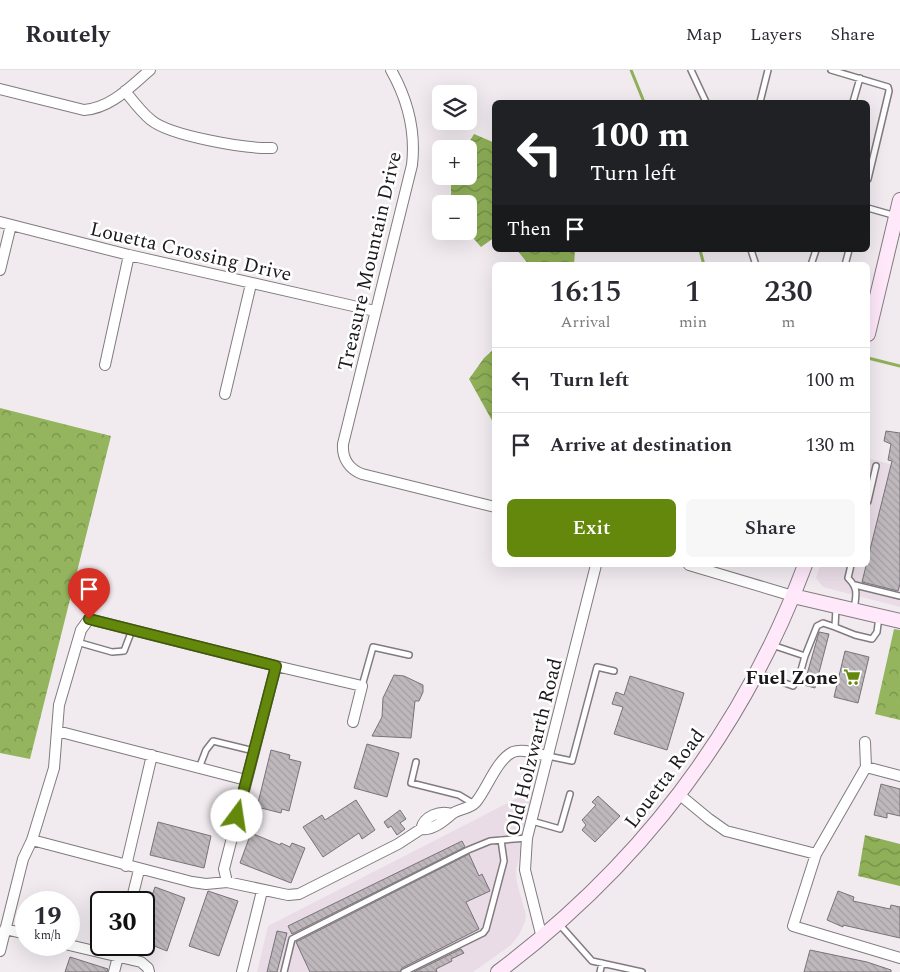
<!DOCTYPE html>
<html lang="en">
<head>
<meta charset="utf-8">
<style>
	body { margin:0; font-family:Spectral,serif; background:#f7f7f7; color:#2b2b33; height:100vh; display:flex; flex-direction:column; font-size:19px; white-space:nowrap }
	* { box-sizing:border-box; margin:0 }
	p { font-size:16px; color:#7c7c81 }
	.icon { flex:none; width:28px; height:28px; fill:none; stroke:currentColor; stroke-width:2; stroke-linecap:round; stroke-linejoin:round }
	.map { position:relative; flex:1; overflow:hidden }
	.side { position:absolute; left:492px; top:192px; width:378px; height:305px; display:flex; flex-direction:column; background:#fff; border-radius:8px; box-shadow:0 5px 20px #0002 }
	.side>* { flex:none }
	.hud { position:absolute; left:492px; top:30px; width:378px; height:152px; border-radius:8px; box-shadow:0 5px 20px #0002; background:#202124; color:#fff; overflow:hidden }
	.tools { position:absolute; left:432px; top:15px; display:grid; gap:10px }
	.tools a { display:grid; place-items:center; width:45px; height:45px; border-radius:8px; background:#fff; box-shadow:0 5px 20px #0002; font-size:25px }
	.speed { position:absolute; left:15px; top:821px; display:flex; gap:10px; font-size:25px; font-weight:700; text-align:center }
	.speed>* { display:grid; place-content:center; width:65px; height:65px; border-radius:50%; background:#fff; box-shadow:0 5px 20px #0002; line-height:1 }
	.speed small { font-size:12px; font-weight:400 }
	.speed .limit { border:2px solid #111; border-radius:8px; background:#fff; color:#111 }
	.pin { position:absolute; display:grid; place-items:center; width:42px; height:42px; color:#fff; margin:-51px -21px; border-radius:50% 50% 50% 0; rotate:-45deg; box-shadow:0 0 5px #0007 }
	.pin .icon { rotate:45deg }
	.me { position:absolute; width:55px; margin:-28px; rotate:14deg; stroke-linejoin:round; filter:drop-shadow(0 0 4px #0008) }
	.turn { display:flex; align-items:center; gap:18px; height:105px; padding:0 15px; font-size:22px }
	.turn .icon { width:65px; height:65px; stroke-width:2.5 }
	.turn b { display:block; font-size:35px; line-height:42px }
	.then { display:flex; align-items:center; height:48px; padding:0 15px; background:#0003; gap:10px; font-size:19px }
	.eta { display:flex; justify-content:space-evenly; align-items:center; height:85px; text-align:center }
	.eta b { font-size:30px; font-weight:600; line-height:35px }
	.action { display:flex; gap:10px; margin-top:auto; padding:10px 15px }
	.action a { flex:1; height:58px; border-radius:8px; background:#63880c; color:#fff; font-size:20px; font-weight:600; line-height:58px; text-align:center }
	.action a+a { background:#f7f7f7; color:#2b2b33 }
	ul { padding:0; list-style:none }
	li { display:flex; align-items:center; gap:15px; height:65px; padding:0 15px; border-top:1px solid #e1e1e2 }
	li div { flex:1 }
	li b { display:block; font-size:19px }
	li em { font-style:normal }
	header { display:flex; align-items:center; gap:30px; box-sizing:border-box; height:70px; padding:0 25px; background:#fff; border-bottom:1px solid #e1e1e2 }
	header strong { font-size:24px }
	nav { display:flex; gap:28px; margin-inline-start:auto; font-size:18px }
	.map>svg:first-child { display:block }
	.built { fill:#e9dce6 }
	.forest { fill:url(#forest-crowns) }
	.water { fill:url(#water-waves) }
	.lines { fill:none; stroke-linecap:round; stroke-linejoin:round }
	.stream { stroke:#8fb058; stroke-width:3 }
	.building { fill:url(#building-back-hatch); stroke:#787377 }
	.lane-casing { stroke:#817b7f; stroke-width:8 }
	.street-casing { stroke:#817b7f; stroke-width:12 }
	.secondary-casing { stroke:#817b7f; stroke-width:16 }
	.lane { stroke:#fff; stroke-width:5 }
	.street { stroke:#fff; stroke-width:10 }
	.secondary { stroke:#fee8fa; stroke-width:14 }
	.route-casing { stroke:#405808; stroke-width:12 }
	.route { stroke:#63880c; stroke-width:9 }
	.labels { text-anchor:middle; stroke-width:5; stroke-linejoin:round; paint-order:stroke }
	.street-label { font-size:20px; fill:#1b191b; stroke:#fff }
	.poi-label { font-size:20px; font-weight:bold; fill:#1b191b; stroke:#fff; text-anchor:end }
</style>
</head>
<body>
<header>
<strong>Routely</strong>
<nav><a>Map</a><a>Layers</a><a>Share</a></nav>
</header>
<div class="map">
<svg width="900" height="902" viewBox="0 0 900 902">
	<defs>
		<pattern id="forest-crowns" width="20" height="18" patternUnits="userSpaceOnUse" patternTransform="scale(1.25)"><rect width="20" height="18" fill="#94b55d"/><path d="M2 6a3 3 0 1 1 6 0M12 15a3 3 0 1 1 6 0" fill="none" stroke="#78924c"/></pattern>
		<pattern id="water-waves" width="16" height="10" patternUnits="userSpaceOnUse" patternTransform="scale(1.25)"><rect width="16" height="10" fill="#8fb058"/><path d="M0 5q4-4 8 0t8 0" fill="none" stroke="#748e48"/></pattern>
		<pattern id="building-back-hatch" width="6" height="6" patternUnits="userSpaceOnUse" patternTransform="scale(1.25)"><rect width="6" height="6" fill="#beb8bd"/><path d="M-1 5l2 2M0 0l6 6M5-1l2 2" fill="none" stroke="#a39ea2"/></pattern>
	</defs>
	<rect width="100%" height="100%" fill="#f1ebf0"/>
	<path class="built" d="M868 388 900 397V537L823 517 816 508 820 495H868Z
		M535 719 516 800 517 813 526 845 525 852 519 865 511 875 473 902H257L268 856Z"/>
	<path class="forest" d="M0 338 111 366 30 689 0 683Z
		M894 559 900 560V650L875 644Z"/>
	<path class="water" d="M474 64 495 73V167L481 177 467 161H469V134H451V106H469V79H465Z
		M517 180H575L574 195H529Z
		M495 278V356L469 309 484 288Z
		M865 765 900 774V816L858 806Z"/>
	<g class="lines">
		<path class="stream" d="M631 0 644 32
			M700 180 704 195
			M868 288 900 296"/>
	</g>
	<path class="building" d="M886 361 900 363V514L898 521 862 512 892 391 888 390 891 374 884 371Z
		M819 562 829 564 815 618 804 615Z
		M845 581 869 587 858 633 834 627Z
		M394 605 404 606 423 615V622L419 631H415L411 668 372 666 382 647 383 628Z
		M630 606 684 623 667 680 614 664 623 637 612 634 616 622 624 625Z
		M367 674 399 683 387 727 354 718Z
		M271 680 290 685 289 689 301 692 289 741 282 739 281 743 257 737Z
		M881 714 900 719V746L887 743V748L874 745Z
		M598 726 620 746 595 772 582 760 586 755 582 750 596 735 592 732Z
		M356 730 375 760 362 769 359 763 323 787 303 757 322 745 325 750Z
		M400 740 406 749 400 753 405 759 397 765 391 756 388 758 384 752Z
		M158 752 211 766 204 798 150 785Z
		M251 763 280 775 281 773 290 777 292 773 305 778 291 813 240 793Z
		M462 771 465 777 292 864 288 856Z
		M469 784 479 806 482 804 490 821 466 832 479 859 402 898 400 902H310L296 872Z
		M155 817 185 828 167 881 144 872V849Z
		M208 821 238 831 219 886 189 876Z
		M838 821 854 827 853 831 890 839 891 835 900 837V868L843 855V857L827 850Z
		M277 861 287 863 277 902H267Z
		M461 879 464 883 451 889 452 891 436 899 437 902H414Z
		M810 880 867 892 891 900V902H804Z
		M70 887 108 899 107 902H65Z"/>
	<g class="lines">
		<g class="lane-casing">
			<path id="lane" d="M691 0 706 32
				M831 0 888 17 889 21 868 109
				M760 32 768 0
				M853 32 860 8
				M868 138 896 146
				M751 180 756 195
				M811 195 816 180
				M845 195 849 180
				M868 431 876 396
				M851 495 848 508C859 519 856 525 854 540
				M855 515 900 526
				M836 538 835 557 855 565 872 569 877 562 879 547
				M77 572 112 582 124 581 132 560
				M805 586 817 556 823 553 835 557
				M757 603 793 616 799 607 805 586 772 575
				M362 616 373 577 409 585
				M548 686 572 691 597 597 614 601
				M416 692 411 713 459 725 474 734
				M199 698 206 680 213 671 254 681
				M532 751 560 759 570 724
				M560 855 592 891 642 902
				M284 902 292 869 468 780 490 771 527 768
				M404 902 483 863 486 859 504 791 501 770
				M600 902 602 893"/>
		</g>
		<g class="street-casing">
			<path id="street" d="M391 0C408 30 416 60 412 95L343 374C342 388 349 399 362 404L495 437
				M0 19 84 40C111 38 130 17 150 0
				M125 21C133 31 141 42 151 50 170 66 247 79 272 78
				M0 152 129 185 375 241
				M0 200 11 155
				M105 295 129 185
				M225 324 251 214
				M689 495 793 526
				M276 596 362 616 353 652
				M57 661 246 710
				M865 672 866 697 816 784 793 856 900 888
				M866 697 900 706
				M680 725 709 749 726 761 816 784
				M421 759C424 746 440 740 452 744
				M32 770 54 698 59 635 81 560 89 549 276 596 224 799 227 812
				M126 796 152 685
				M131 832 139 800
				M5 859 26 864
				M542 868 525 800 527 768 596 495
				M69 875 141 892 148 898 149 902
				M0 881 23 789 32 770 192 812 206 814 227 812 288 825 299 824 398 774 421 759C432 761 444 751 452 744 458 739 470 739 476 732 487 719 497 689 513 682 523 678 537 684 547 686
				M114 902 121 875
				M242 902 262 821"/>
		</g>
		<g class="secondary-casing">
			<path id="secondary" d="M868 264 900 130
				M793 526 900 551
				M498 902C639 796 743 661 805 495"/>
		</g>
		<use href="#lane" class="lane"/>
		<use href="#street" class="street"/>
		<use href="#secondary" class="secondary"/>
	</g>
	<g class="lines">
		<g class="route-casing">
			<path id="route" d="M89 549 276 596 237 746"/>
		</g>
		<use href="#route" class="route"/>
	</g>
	<defs>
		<g id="supermarket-bare" transform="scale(1.35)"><path d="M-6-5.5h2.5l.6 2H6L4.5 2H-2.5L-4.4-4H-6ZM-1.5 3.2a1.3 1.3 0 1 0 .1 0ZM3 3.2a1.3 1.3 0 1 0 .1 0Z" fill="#63880c" stroke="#fff" stroke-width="2.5" paint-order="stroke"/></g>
	</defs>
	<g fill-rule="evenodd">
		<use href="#supermarket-bare" x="852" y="607"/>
	</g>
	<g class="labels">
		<g class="street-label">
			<text transform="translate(191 181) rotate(13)" y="7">Louetta Crossing Drive</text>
			<text transform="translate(369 191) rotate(-77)" y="7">Treasure Mountain Drive</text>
			<text transform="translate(533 677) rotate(-76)" y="7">Old Holzwarth Road</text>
			<text transform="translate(664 708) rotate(-53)" y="7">Louetta Road</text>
		</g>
		<g class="poi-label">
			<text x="838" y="614">Fuel Zone</text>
		</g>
	</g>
</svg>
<div class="tools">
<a><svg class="icon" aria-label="layers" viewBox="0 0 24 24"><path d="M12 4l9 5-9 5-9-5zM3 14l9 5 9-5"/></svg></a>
<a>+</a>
<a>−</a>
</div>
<div class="speed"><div>19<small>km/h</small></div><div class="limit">30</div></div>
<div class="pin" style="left:89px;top:549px;background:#d93025"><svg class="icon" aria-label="arrive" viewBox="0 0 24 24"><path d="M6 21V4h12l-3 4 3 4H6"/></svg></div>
<svg class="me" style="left:237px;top:746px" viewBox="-20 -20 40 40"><circle r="19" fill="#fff"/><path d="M0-13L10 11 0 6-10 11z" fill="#63880c"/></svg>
<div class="hud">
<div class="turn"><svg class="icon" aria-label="left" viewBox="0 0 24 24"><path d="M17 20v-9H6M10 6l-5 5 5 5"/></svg><div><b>100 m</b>Turn left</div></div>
<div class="then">Then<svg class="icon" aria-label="arrive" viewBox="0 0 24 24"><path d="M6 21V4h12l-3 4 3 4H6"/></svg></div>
</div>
<section class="side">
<div class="eta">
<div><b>16:15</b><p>Arrival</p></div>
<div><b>1</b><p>min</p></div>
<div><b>230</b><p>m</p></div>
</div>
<ul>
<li><svg class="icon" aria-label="left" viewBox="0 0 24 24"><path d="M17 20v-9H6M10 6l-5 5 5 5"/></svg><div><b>Turn left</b></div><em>100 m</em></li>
<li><svg class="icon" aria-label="arrive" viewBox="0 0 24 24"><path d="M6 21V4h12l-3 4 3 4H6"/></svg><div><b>Arrive at destination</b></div><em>130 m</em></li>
</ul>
<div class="action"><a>Exit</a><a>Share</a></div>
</section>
</div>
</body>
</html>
